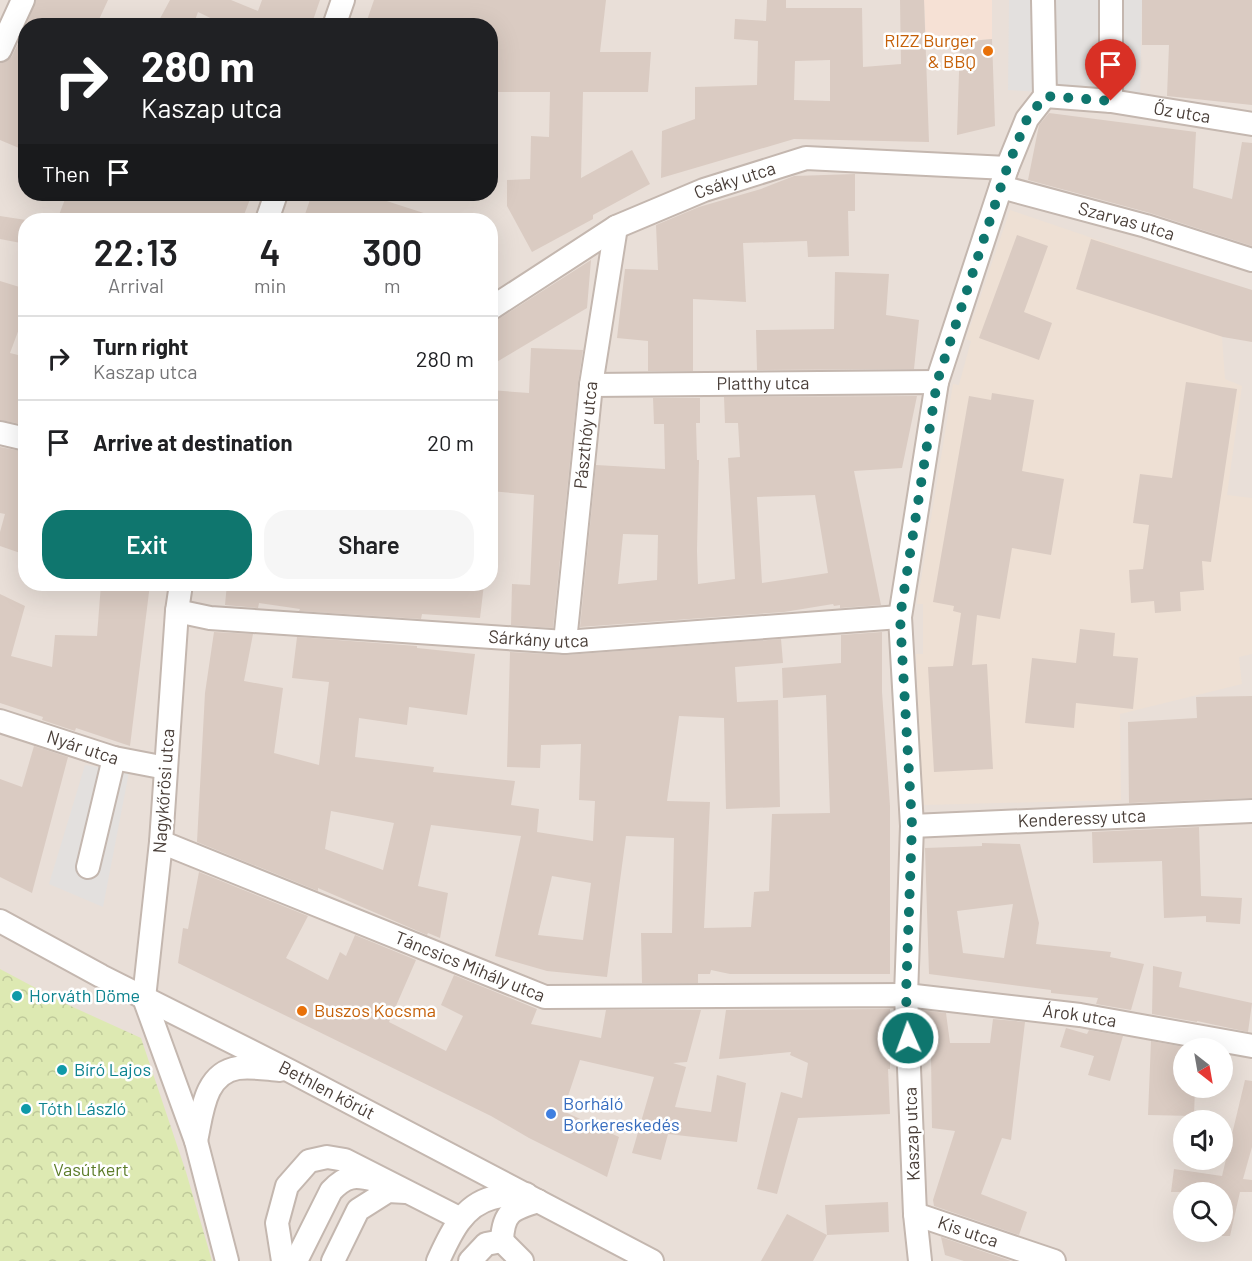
<!DOCTYPE html>
<html lang="en">
<head>
<meta charset="utf-8">
<style>
	body { margin:0; font-family:Barlow,sans-serif; background:#f6f6f6; color:#202124; height:100vh; display:flex; flex-direction:column; font-size:22px; white-space:nowrap }
	* { box-sizing:border-box; margin:0 }
	p { font-size:20px; color:#757577 }
	.icon { flex:none; width:33px; height:33px; fill:none; stroke:currentColor; stroke-width:2; stroke-linecap:round; stroke-linejoin:round }
	.map { position:relative; flex:1; overflow:hidden }
	.panel { position:absolute; left:18px; top:213px; width:480px; height:378px; display:flex; flex-direction:column; background:#fff; border-radius:24px; box-shadow:0 6px 24px #0002 }
	.panel>* { flex:none }
	.hud { position:absolute; left:18px; top:18px; width:480px; height:183px; border-radius:24px; box-shadow:0 6px 24px #0002; background:#202124; color:#fff; overflow:hidden }
	.needle { width:39px; rotate:149deg }
	.buttons { position:absolute; left:1173px; top:1038px; display:grid; gap:12px }
	.buttons a { display:grid; place-items:center; width:60px; height:60px; border-radius:50%; background:#fff; box-shadow:0 6px 24px #0002; font-size:30px }
	.pin { position:absolute; display:grid; place-items:center; width:51px; height:51px; color:#fff; margin:-62px -26px; border-radius:50% 50% 50% 0; rotate:-45deg; box-shadow:0 0 6px #0007 }
	.pin .icon { rotate:45deg }
	.me { position:absolute; width:66px; margin:-33px; rotate:358deg; stroke-linejoin:round; filter:drop-shadow(0 0 4px #0008) }
	.turn { display:flex; align-items:center; gap:21px; height:126px; padding:0 24px; font-size:27px }
	.turn .icon { width:78px; height:78px; stroke-width:2.5 }
	.turn b { display:block; font-size:42px; line-height:51px }
	.then { display:flex; align-items:center; height:57px; padding:0 24px; background:#0003; gap:12px; font-size:22px }
	.eta { display:flex; justify-content:space-evenly; align-items:center; height:102px; text-align:center }
	.eta b { font-size:36px; font-weight:600; line-height:42px }
	.button { display:flex; gap:12px; margin-top:auto; padding:12px 24px }
	.button a { flex:1; height:69px; border-radius:24px; background:#0f766e; color:#fff; font-size:24px; font-weight:600; line-height:69px; text-align:center }
	.button a+a { background:#f6f6f6; color:#202124 }
	ul { padding:0; list-style:none }
	li { display:flex; align-items:center; gap:18px; height:84px; padding:0 24px; border-top:2px solid #e0e0e0 }
	li div { flex:1 }
	li b { display:block; font-size:22px }
	li em { font-style:normal }
	.map>svg:first-child { display:block }
	.residential { fill:#e9dfd8; fill-rule:evenodd }
	.commercial { fill:#f6e1d5 }
	.education { fill:#eee0d4 }
	.park { fill:url(#park-crowns) }
	.parking { fill:#e3e0de }
	.building { fill:#dacbc2; fill-rule:evenodd }
	.lines { fill:none; stroke-linecap:round; stroke-linejoin:round }
	.minor-casing { stroke:#c4b7af; stroke-width:26 }
	.minor { stroke:#fff; stroke-width:22 }
	.route { stroke:#0f766e; stroke-width:10; stroke-dasharray:0 18 }
	.food-dot { fill:#e8710a; stroke:#fff; stroke-width:2 }
	.culture-dot { fill:#0f9aa8; stroke:#fff; stroke-width:2 }
	.shop-dot { fill:#3f7fe0; stroke:#fff; stroke-width:2 }
	.labels { text-anchor:middle; stroke-width:5; stroke-linejoin:round; paint-order:stroke }
	.food-label { font-size:18px; fill:#c56008; stroke:#fff; text-anchor:end }
	.street-label { font-size:18px; fill:#493e38; stroke:#fff }
	.culture-label { font-size:18px; fill:#0d838f; stroke:#fff; text-anchor:start }
	.shop-label { font-size:18px; fill:#366cbe; stroke:#fff; text-anchor:start }
	.park-label { font-size:18px; fill:#5c7c29; stroke:#fff }
</style>
</head>
<body>
<div class="map">
<svg width="1252" height="1261" viewBox="0 0 1252 1261">
	<defs>
		<pattern id="park-crowns" width="20" height="18" patternUnits="userSpaceOnUse" patternTransform="scale(1.5)"><rect width="20" height="18" fill="#dde9b2"/><path d="M2 6a3 3 0 1 1 6 0M12 15a3 3 0 1 1 6 0" fill="none" stroke="#bfc99a"/></pattern>
	</defs>
	<rect width="100%" height="100%" fill="#f5efea"/>
	<path class="residential" d="M0 0H1252V1261H0ZM26 26H490V194H26ZM26 220H490V584H26ZM1184 1048H1222V1088H1184ZM1184 1120H1222V1160H1184ZM1184 1192H1222V1232H1184Z"/>
	<path class="commercial" d="M924 0H992V39L926 44Z"/>
	<path class="education" d="M1010 210 1218 281 1225 379 1242 386 1227 495 1252 498V654L1239 657 1242 684 1120 714 1121 800 922 805 916 654H923V604H917L953 384 959 385 971 341 966 339Z"/>
	<path class="park" d="M0 969 64 1003 141 1038 186 1172 212 1261H0Z"/>
	<path class="parking" d="M1009 0H1142L1140 98 1008 90Z
		M85 765 129 772 103 907 49 884Z"/>
	<path class="building" d="M36 0H108L96 26H26Z
		M170 0H231L258 11 262 0H320L311 26H227L198 12 193 26H156Z
		M374 0H606L600 52H651L648 92H583L581 178 632 150 650 184 593 215V219L532 252 507 206V180L530 179 531 136 549 137 550 92H490V26H365Z
		M767 0H786V8H862L863 67 901 64 900 0H924L929 142 794 139 661 178 662 131 695 119V87L757 85 758 41 734 39 735 19 766 21ZM830 60V101L794 100 795 61Z
		M1142 0H1252V105L1167 96 1169 45H1142Z
		M26 27V151L0 140V63L7 61 12 56Z
		M992 39 995 126 957 135 960 42Z
		M1049 113 1196 132 1193 188 1232 199 1242 142 1252 143V246L1150 213 1028 180 1039 125Z
		M855 174V211H848L849 256 808 257 807 241 743 243 746 302 693 299V371H648V341L617 338 625 269 658 270 656 225 699 207 761 189 794 176Z
		M67 194H252L242 220H57Z
		M312 194H365L436 217 435 220H303Z
		M0 216 26 220V244L0 239Z
		M1017 235 1048 246 1024 312 1052 323 1039 360 979 338Z
		M1091 239 1252 290V342L1223 337 1076 289Z
		M591 260 587 308 490 366V322L497 320Z
		M835 272 889 274 886 315 919 320 914 369 757 370 756 330 834 329Z
		M0 281 26 289V310L10 353 26 357V425L0 420Z
		M531 348 583 350 578 384 553 628 511 625 512 584 530 585 534 495 490 491V390L529 393Z
		M1186 382 1237 389 1211 562 1202 561 1204 590 1180 592 1181 611 1155 613 1154 601 1131 603 1129 570 1143 569 1149 525 1133 523 1140 474 1172 478Z
		M992 393 1034 400 1022 471 1064 479 1051 555 1012 548 1000 619 977 615 972 665 987 664 993 769 934 772 928 667 953 666 961 613 953 611 954 606 933 602 969 396 991 400Z
		M917 396 902 468 854 471 881 605 840 608V605L834 606 833 604 784 612 580 627 596 465 665 469 664 424H654L653 398H700V423H696L697 460H699L697 551 698 584 735 579 728 458 740 457 738 423H725L724 397ZM815 495 828 573 762 583 757 497ZM623 534 658 535 657 580 618 584Z
		M0 447 26 452V555L0 546V532L5 514 0 513Z
		M101 584H150L130 746 76 728 75 731 42 720 43 717 0 703V594L25 606 11 656 52 667 55 635 97 636Z
		M227 584H348L387 588 388 584H484L480 618 422 614 421 619 299 611 300 609 259 603 258 608 225 605Z
		M1080 629 1115 633 1113 656 1138 658 1133 709 1076 703 1074 728 1025 723 1032 658 1076 663Z
		M214 632 253 634 244 681 283 688 274 753 319 765 329 682 292 678 297 637 417 646V648L475 654 467 715 409 707 407 725 359 718 355 757 434 767 433 772 515 781 511 805 539 809 537 832 593 841 595 801 579 800 581 744 541 745 540 768 507 767 510 652 566 655 781 639 783 663 735 667 737 702 778 700 780 807 726 809 724 718 679 716 667 801 710 802 704 928 751 927 754 892 769 891 772 814 830 813 826 695 783 698 782 668 841 663V635L882 632V692L890 806V974H730L711 970 710 974H698V983H642L641 933H672L674 838 626 836 607 977 547 971 495 956 521 836 431 825 418 886 448 893 440 938 428 933 427 935 318 888V891L197 842 205 693ZM331 811 394 823 383 870 325 849ZM552 876 591 883 583 940 538 935Z
		M1252 696V798L1129 803 1128 722 1197 718 1196 697Z
		M34 746 68 757 32 893 0 877V779L22 787Z
		M1199 827 1201 896 1242 898 1240 924 1206 922V916L1164 918 1162 861 1093 863 1092 832Z
		M982 843 1020 844 1039 923 1036 944 1111 952 1110 957 1144 964 1131 1010 1096 1004 1098 998 1051 993V990L929 974 925 848 982 846ZM1013 904 1004 958 963 953 957 911Z
		M199 872 308 916 286 958 328 980 340 952 346 956 355 935 416 960 389 1022 446 1051 463 1016 441 1005 454 975 537 1009 531 1024 601 1038 606 1010H701L687 1062 673 1063 686 1067 675 1107 711 1112 717 1075 746 1083 737 1142 668 1134 661 1160 632 1153 654 1077 580 1060 563 1111 619 1137 607 1177 529 1138 491 1116 178 963 183 928 188 929Z
		M1153 966 1182 972 1179 987 1252 1003 1248 1032 1197 1021V1022L1152 1014Z
		M890 1009V1069H888L890 1114 798 1118 777 1194 757 1189 781 1092 802 1098 808 1063 790 1055 791 1052 719 1059 726 1010Z
		M920 1010 946 1013 950 1043H990L993 1019 1025 1022 1011 1140 1002 1138 981 1194 1027 1212 1019 1235 934 1206 933 1200 955 1131 932 1128 931 1055H928Z
		M1066 1028 1087 1034 1089 1030 1123 1036 1110 1081 1088 1075 1094 1056 1060 1047Z
		M1151 1041 1190 1048H1184V1088H1195L1194 1116 1148 1115Z
		M1245 1080 1252 1081V1147L1243 1179 1252 1180V1192H1240L1230 1236H1222V1192H1171L1174 1169 1222 1176Z
		M888 1202 889 1232 827 1235 825 1205Z
		M787 1214 827 1235 813 1261H761Z
		M941 1237 1011 1261H964L945 1255Z"/>
	<g class="lines">
		<g class="minor-casing">
			<g id="minor">
				<path d="M334 26 343 0"/>
				<path d="M0 50 23 0"/>
				<path d="M1045 96 1111 101V0"/>
				<path id="s1" d="M1111 101 1252 124"/>
				<path id="s2" d="M1001 187 1146 226 1252 260"/>
				<path d="M267 220 276 194"/>
				<path id="s3" d="M490 309 616 227 704 190 806 158 1007 168"/>
				<path id="s4" d="M591 385 937 382"/>
				<path d="M0 433 26 439"/>
				<path d="M181 584 177 611 161 842 144 998 196 1141 227 1261"/>
				<path id="s5" d="M177 611 210 618 565 642 900 617"/>
				<path id="s6" d="M565 642 591 385 616 227"/>
				<path id="s7" d="M0 721 114 758 166 768"/>
				<path id="s8" d="M912 826 1252 811"/>
				<path id="s9" d="M161 842 545 997 906 995 1080 1015 1252 1046"/>
				<path d="M88 867 114 758"/>
				<path id="s10" d="M0 921 101 976 290 1071 652 1261"/>
				<path d="M196 1141C202 1114 204 1073 238 1068 251 1066 267 1069 280 1070"/>
				<path id="s11" d="M915 1214 1054 1261"/>
				<path d="M502 1241C503 1212 512 1209 538 1201"/>
				<path d="M502 1241 522 1261"/>
				<path d="M283 1261 277 1223 287 1186 309 1161 327 1157 345 1160 461 1219"/>
				<path d="M296 1261 331 1191C346 1175 355 1175 375 1180"/>
				<path d="M333 1261 358 1210 388 1191 406 1192"/>
				<path d="M438 1261C450 1235 462 1206 492 1198 503 1195 515 1195 526 1194"/>
				<path d="M470 1261 486 1244 502 1241"/>
				<path d="M920 1261 915 1214 906 995 912 826 900 617 937 382 1007 168 1027 119 1045 96 1043 0"/>
			</g>
		</g>
		<use href="#minor" class="minor"/>
	</g>
	<g class="lines">
		<path class="route" d="M908 1038 906 995 912 825 900 617 937 382 1007 168 1027 119 1045 96 1111 101"/>
	</g>
	<g class="food-dot">
		<circle cx="988" cy="51" r="6"/>
		<circle cx="302" cy="1011" r="6"/>
	</g>
	<g class="culture-dot">
		<circle cx="17" cy="996" r="6"/>
		<circle cx="62" cy="1070" r="6"/>
		<circle cx="26" cy="1109" r="6"/>
	</g>
	<circle class="shop-dot" cx="551" cy="1114" r="6"/>
	<g class="labels">
		<g class="food-label">
			<text x="976" y="47">RIZZ Burger<tspan x="976" dy="21">&amp; BBQ</tspan></text>
			<text x="314" y="1017" text-anchor="start">Buszos Kocsma</text>
		</g>
		<g class="street-label">
			<text dy="6" stroke="none"><textPath href="#s1" startOffset="72">Őz utca</textPath></text>
			<text dy="6" stroke="none"><textPath href="#s3" startOffset="278">Csáky utca</textPath></text>
			<text dy="6" stroke="none"><textPath href="#s2" startOffset="130">Szarvas utca</textPath></text>
			<text dy="6" stroke="none"><textPath href="#s4" startOffset="172">Platthy utca</textPath></text>
			<text dy="6" stroke="none"><textPath href="#s6" startOffset="208">Pászthóy utca</textPath></text>
			<text dy="6" stroke="none"><textPath href="#s5" startOffset="363">Sárkány utca</textPath></text>
			<text dy="6" stroke="none"><textPath href="#s7" startOffset="87">Nyár utca</textPath></text>
			<text transform="translate(164 791) rotate(-86)" y="6">Nagykőrösi utca</text>
			<text dy="6" stroke="none"><textPath href="#s8" startOffset="170">Kenderessy utca</textPath></text>
			<text dy="6" stroke="none"><textPath href="#s9" startOffset="333">Táncsics Mihály utca</textPath></text>
			<text dy="6" stroke="none"><textPath href="#s9" startOffset="950">Árok utca</textPath></text>
			<text dy="6" stroke="none"><textPath href="#s10" startOffset="368">Bethlen körút</textPath></text>
			<text transform="translate(912 1134) rotate(-92)" y="6">Kaszap utca</text>
			<text dy="6" stroke="none"><textPath href="#s11" startOffset="56">Kis utca</textPath></text>
		</g>
		<g class="culture-label">
			<text x="29" y="1002">Horváth Döme</text>
			<text x="74" y="1076">Bíró Lajos</text>
			<text x="38" y="1115">Tóth László</text>
		</g>
		<g class="shop-label">
			<text x="563" y="1110">Borháló<tspan x="563" dy="21">Borkereskedés</tspan></text>
		</g>
		<g class="park-label">
			<text x="91" y="1176">Vasútkert</text>
		</g>
	</g>
</svg>
<div class="buttons">
<a><svg class="needle" viewBox="-14 -14 28 28"><path d="M0-13l5 13h-10z" fill="#e53935"/><path d="M0 13l5-13h-10z" fill="#757577"/></svg></a>
<a><svg class="icon" aria-label="sound" viewBox="0 0 24 24"><path d="M4 9h4l5-4v14l-5-4H4zM17 9q2 3 0 6"/></svg></a>
<a><svg class="icon" aria-label="search" viewBox="0 0 24 24"><circle cx="10" cy="10" r="6"/><path d="M15 15l6 6"/></svg></a>
</div>
<div class="pin" style="left:1111px;top:101px;background:#d93025"><svg class="icon" aria-label="arrive" viewBox="0 0 24 24"><path d="M6 21V4h12l-3 4 3 4H6"/></svg></div>
<svg class="me" style="left:908px;top:1038px" viewBox="-20 -20 40 40"><circle r="17" fill="#0f766e" stroke="#fff" stroke-width="3"/><path d="M0-11L8 9 0 5-8 9z" fill="#fff"/></svg>
<div class="hud">
<div class="turn"><svg class="icon" aria-label="right" viewBox="0 0 24 24"><path d="M7 20v-9h11M14 6l5 5-5 5"/></svg><div><b>280 m</b>Kaszap utca</div></div>
<div class="then">Then<svg class="icon" aria-label="arrive" viewBox="0 0 24 24"><path d="M6 21V4h12l-3 4 3 4H6"/></svg></div>
</div>
<section class="panel">
<div class="eta">
<div><b>22:13</b><p>Arrival</p></div>
<div><b>4</b><p>min</p></div>
<div><b>300</b><p>m</p></div>
</div>
<ul>
<li><svg class="icon" aria-label="right" viewBox="0 0 24 24"><path d="M7 20v-9h11M14 6l5 5-5 5"/></svg><div><b>Turn right</b><p>Kaszap utca</p></div><em>280 m</em></li>
<li><svg class="icon" aria-label="arrive" viewBox="0 0 24 24"><path d="M6 21V4h12l-3 4 3 4H6"/></svg><div><b>Arrive at destination</b></div><em>20 m</em></li>
</ul>
<div class="button"><a>Exit</a><a>Share</a></div>
</section>
</div>
</body>
</html>
